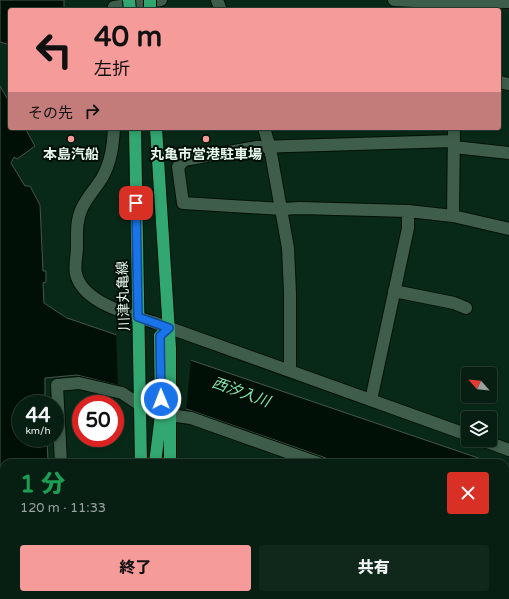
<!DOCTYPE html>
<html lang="ja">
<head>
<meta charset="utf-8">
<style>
	body { margin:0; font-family:"Varela Round","Noto Sans JP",sans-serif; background:#10271b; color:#f1f3f6; height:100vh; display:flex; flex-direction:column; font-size:15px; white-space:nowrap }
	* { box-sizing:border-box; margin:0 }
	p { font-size:13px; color:#98a29f }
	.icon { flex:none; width:22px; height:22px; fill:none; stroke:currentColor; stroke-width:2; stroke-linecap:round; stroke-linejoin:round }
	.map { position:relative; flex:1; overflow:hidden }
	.sheet { position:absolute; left:0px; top:459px; width:509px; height:140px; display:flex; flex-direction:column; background:#071f12; border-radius:12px 12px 0 0; box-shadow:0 2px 6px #0003,0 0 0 1px #283d32 }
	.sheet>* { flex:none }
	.top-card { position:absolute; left:8px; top:8px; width:493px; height:122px; border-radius:4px; box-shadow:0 2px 6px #0003,0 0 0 1px #283d32; background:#f59b9a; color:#111; overflow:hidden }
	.needle { width:26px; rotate:297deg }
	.controls { position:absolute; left:461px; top:367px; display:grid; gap:8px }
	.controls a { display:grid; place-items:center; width:36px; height:36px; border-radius:4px; background:#071f12; box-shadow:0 2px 6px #0003,0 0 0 1px #283d32; font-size:20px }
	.speed { position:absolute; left:12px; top:395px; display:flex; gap:8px; font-size:20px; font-weight:700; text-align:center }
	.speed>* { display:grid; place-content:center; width:52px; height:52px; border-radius:50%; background:#071f12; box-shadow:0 2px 6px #0003,0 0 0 1px #283d32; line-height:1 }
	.speed small { font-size:10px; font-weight:400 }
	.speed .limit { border:6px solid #d22; background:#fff; color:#111 }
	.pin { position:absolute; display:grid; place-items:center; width:34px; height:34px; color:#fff; margin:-17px; border-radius:8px; box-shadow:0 2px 6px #0006 }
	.me { position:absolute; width:44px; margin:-22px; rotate:359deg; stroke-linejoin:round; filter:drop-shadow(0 0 3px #0008) }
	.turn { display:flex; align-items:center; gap:14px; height:84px; padding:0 20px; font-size:18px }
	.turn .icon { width:52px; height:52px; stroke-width:2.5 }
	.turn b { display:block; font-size:28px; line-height:34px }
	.then { display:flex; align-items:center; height:38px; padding:0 20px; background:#0003; gap:8px; font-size:15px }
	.round { display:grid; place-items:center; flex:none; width:42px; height:42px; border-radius:4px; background:#10271b }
	.summary { display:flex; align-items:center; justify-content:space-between; height:68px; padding:0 20px }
	h1 { font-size:24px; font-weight:800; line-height:30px; color:#1e9e55 }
	.primary-button { display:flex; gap:8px; margin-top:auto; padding:8px 20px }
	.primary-button a { flex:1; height:46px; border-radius:4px; background:#f59b9a; color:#111; font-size:16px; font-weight:800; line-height:46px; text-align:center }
	.primary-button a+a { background:#10271b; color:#f1f3f6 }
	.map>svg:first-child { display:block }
	.water { fill:#001006; stroke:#45564b }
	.pier { fill:#092918 }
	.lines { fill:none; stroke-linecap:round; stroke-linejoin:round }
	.minor-casing { stroke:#001005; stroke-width:14 }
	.major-casing { stroke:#001005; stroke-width:14 }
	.minor { stroke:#3e5e4b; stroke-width:12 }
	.major { stroke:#32a771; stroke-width:12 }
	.major-bridge-casing { stroke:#001005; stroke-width:14; stroke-linecap:butt }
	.major-bridge { stroke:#32a771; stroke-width:12 }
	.route-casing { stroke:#114b97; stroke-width:10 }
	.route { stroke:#1a73e8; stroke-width:7 }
	.poi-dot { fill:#f59b9a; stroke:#030e07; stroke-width:1.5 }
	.labels { text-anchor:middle; stroke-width:4; stroke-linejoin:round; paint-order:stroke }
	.poi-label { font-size:14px; font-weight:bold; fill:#e6f8ec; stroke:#030e07 }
	.street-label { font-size:14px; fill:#e6f8ec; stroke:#030e07 }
	.water-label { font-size:15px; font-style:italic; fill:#86e4ae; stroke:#030e07 }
</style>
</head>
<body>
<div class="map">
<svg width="509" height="599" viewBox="0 0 509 599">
	<rect width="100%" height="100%" fill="#092918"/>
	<path class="water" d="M0 0H64V10H10V45L0 42Z
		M0 86 10 103V128H25L35 146 17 159 14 157 11 163 25 186H30L40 205 43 271H46V282L43 283 44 303 67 318 493 463H340L124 387 77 375 45 378V404H21V438H47L48 463H4V595H53V599H0Z
		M505 467 509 469V524L505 522Z"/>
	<path class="pier" d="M116 332 191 359 186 410 118 387Z"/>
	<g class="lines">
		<g class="minor-casing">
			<path id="minor" d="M217 0 221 10
				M394 0 452 3 509 2
				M113 10 114 7 161 0
				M499 82 509 84
				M114 128C113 146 111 162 102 178 96 188 87 197 82 208 76 220 77 234 77 247 77 255 74 266 76 274 83 303 129 314 153 322L468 435
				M264 128 270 148 288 248 290 293V371
				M454 141 257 147 184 160 178 167 183 203 282 209 300 208 408 211 453 216 509 229
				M454 147 509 153
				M453 216 454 128
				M394 291 454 303 466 308
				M371 400 408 228V211
				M170 415 191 418 318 463
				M482 440 509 450
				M61 463 57 385 79 383 122 393 140 405
				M505 545 509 533
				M67 595V599
				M321 599 322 595
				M484 599 485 595"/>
		</g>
		<g class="major-casing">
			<path id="major" d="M135 128 141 463
				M156 128 170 348V463
				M155 463 161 415 160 336 169 328
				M144 595V599
				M170 595V599"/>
		</g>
		<use href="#minor" class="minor"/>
		<use href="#major" class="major"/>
		<g class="major-bridge-casing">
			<path id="major-bridge" d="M129 0 130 10
				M150 0V10"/>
		</g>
		<use href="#major-bridge" class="major-bridge"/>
	</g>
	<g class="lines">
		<g class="route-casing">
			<path id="route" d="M136 203 138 317 169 328 160 336 161 399"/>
		</g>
		<use href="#route" class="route"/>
	</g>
	<g class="poi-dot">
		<circle cx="71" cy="139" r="4"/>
		<circle cx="206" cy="139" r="4"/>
	</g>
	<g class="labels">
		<g class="poi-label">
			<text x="71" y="159">本島汽船</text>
			<text x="206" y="159">丸亀市営港駐車場</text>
		</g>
		<g class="street-label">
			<text transform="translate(123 296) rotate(-92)" y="5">川津丸亀線</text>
		</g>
		<g class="water-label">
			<text transform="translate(241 392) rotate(20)" y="5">西汐入川</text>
		</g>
	</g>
</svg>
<div class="controls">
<a><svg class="needle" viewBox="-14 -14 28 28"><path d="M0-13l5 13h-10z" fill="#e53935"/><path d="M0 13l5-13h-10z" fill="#98a29f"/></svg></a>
<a><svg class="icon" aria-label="layers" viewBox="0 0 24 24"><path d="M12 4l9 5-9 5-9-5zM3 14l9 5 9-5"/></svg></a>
</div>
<div class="speed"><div>44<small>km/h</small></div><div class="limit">50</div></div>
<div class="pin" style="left:136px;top:203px;background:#d93025"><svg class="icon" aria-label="arrive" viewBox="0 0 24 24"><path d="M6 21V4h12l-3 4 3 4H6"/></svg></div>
<svg class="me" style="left:161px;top:399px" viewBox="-20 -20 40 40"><circle r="17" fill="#1a73e8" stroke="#fff" stroke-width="3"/><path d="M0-11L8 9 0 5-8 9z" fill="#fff"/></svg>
<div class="top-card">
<div class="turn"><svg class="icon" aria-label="left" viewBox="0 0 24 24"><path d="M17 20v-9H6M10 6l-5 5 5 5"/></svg><div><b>40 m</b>左折</div></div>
<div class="then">その先<svg class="icon" aria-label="right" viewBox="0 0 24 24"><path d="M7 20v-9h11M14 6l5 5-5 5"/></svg></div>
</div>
<section class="sheet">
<div class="summary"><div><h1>1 分</h1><p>120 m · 11:33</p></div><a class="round" style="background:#d93025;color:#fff"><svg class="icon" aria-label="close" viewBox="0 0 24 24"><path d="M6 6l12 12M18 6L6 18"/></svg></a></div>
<div class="primary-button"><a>終了</a><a>共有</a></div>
</section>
</div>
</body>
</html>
